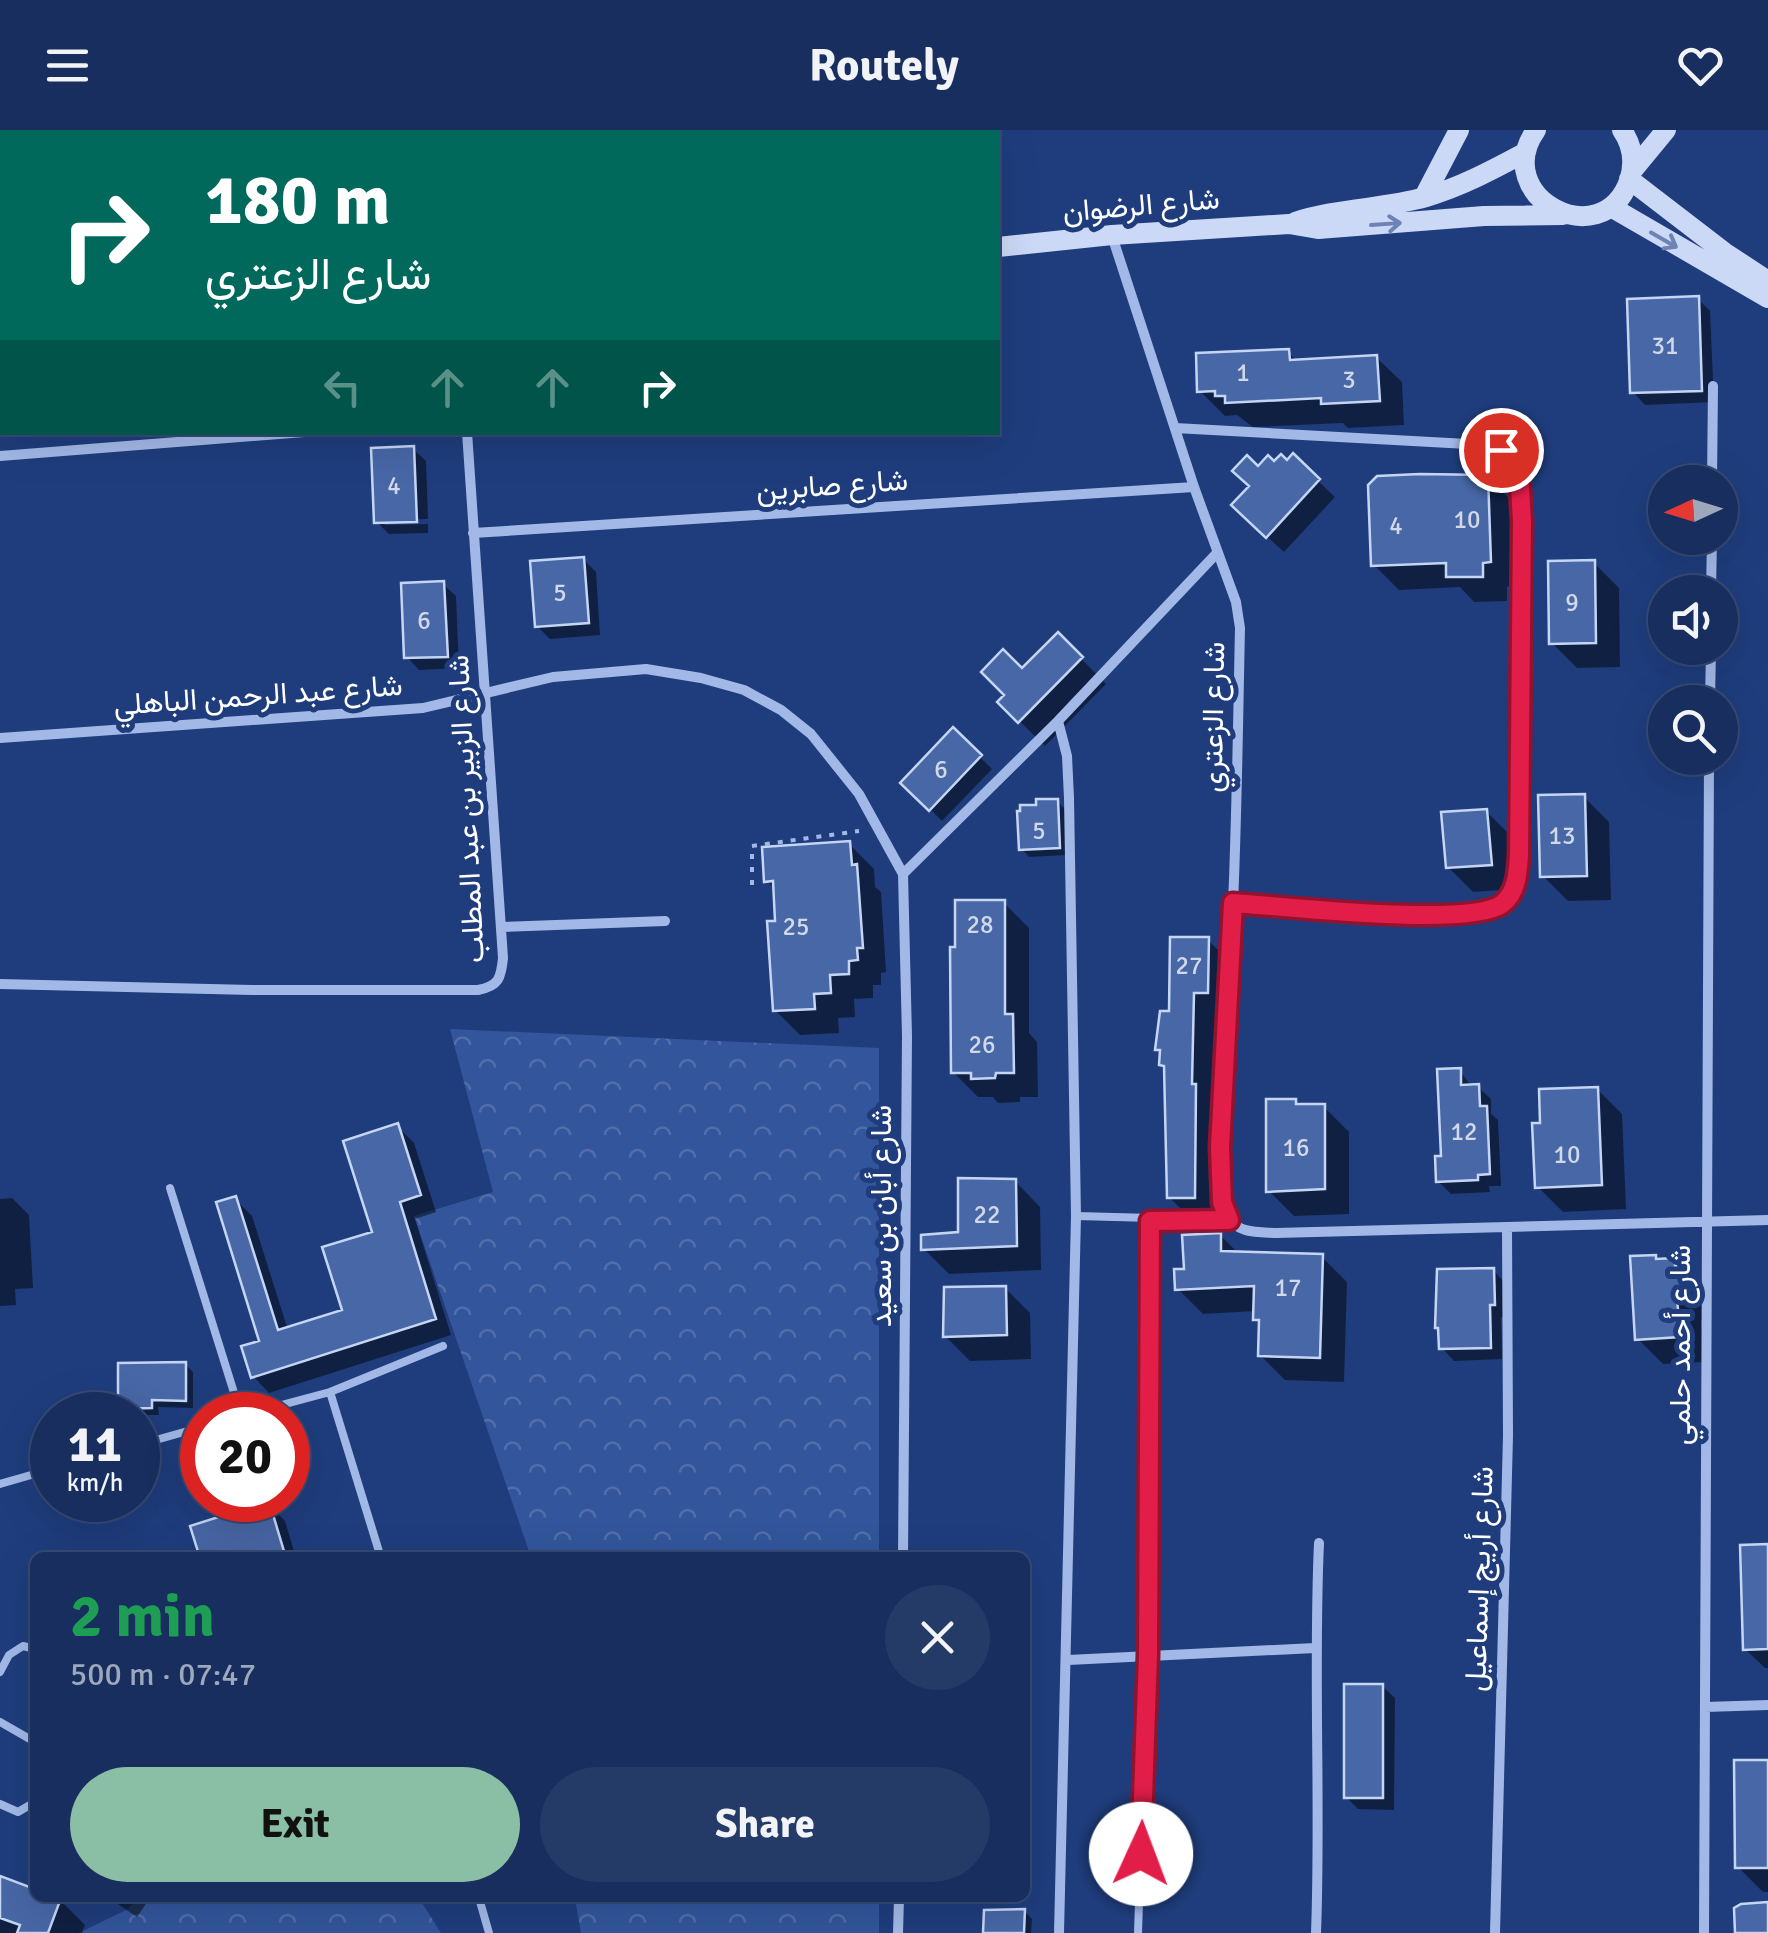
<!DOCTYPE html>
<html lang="en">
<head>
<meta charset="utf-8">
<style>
	body { margin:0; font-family:Signika,Vazirmatn,sans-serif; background:#243a67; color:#f1f3f6; height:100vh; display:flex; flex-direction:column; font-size:38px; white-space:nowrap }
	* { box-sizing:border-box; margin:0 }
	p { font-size:32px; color:#9ea8bc }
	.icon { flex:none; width:55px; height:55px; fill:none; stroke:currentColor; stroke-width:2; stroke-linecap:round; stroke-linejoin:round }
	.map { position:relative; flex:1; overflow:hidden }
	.drawer { position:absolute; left:30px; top:1422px; width:1000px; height:350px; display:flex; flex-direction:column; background:#172e5e; border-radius:15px; box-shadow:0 10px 40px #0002,0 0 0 2px #364a73 }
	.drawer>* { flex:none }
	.banner { position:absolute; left:0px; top:0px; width:1000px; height:305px; box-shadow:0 10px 40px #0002,0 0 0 2px #364a73; background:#00695c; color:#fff; overflow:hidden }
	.needle { width:65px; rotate:266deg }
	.controls { position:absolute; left:1648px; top:335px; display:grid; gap:20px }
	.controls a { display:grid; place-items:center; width:90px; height:90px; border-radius:50%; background:#172e5e; box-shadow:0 10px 40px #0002,0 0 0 2px #364a73; font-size:50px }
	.speed { position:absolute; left:30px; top:1262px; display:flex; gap:20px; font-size:50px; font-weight:700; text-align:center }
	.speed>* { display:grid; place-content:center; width:130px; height:130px; border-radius:50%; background:#172e5e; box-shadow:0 10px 40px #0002,0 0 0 2px #364a73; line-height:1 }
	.speed small { font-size:25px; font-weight:400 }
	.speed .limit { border:15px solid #d22; background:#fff; color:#111 }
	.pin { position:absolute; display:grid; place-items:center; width:85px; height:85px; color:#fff; margin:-42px; border:5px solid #fff; border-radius:50%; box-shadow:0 2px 10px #0007 }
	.me { position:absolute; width:110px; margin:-55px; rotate:2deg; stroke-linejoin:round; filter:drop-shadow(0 0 8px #0008) }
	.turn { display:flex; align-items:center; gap:35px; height:210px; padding:0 40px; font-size:45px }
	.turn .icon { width:130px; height:130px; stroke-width:2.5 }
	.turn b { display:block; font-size:70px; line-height:85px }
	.lanes { display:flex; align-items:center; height:95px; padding:0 40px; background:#0003; justify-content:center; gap:50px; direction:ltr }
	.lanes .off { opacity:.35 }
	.round { display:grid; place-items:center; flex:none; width:105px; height:105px; border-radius:52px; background:#243a67 }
	.summary { display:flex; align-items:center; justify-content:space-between; height:170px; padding:0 40px }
	h1 { font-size:60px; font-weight:700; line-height:75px; color:#1e9e55 }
	.primary-button { display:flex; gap:20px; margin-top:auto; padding:20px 40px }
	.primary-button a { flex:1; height:115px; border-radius:60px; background:#8abfa5; color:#111; font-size:40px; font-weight:700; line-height:115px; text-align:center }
	.primary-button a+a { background:#243a67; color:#f1f3f6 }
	header { display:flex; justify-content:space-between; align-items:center; height:130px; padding:0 40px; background:#172e5e; font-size:45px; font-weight:700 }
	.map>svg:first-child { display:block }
	.forest { fill:url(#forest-crowns) }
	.shadow { fill:#0007 }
	.building { fill:#4867a6; stroke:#c5d6f5; stroke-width:2.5 }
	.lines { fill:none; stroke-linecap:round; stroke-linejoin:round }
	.path { stroke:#a2b9e7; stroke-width:4; stroke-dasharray:5 8; stroke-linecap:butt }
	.lane { stroke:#a2b9e7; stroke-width:8 }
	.street { stroke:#a2b9e7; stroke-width:10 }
	.secondary { stroke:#ccd9f6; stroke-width:20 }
	.oneway { stroke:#6d83b3 }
	.route-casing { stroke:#92132f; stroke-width:25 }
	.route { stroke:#e11d48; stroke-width:18 }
	.labels { text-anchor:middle; stroke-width:10; stroke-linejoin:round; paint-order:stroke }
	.number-label { font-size:25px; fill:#d1d9e9 }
	.street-label { font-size:30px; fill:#fff; stroke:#1f3d7d }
</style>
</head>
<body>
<header><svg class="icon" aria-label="menu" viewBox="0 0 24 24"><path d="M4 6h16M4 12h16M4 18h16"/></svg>Routely<svg class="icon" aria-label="heart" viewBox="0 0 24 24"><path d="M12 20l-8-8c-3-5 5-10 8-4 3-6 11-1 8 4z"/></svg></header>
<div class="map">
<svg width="1768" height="1803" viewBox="0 0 1768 1803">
	<defs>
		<pattern id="forest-crowns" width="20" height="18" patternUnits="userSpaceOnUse" patternTransform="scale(2.5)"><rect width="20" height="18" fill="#32559b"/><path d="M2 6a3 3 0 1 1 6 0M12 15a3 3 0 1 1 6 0" fill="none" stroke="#516eaa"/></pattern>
	</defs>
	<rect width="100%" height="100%" fill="#1f3d7d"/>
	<path class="forest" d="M450 899 879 918V1427H531L414 1086 493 1062Z
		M138 1768H419L441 1803H79L128 1779Z
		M575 1768H879V1803H581Z"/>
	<path class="shadow" d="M0 63 2 66 0 139Z
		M1698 169 1710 181 1714 272 1645 275 1633 262Z
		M1288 222 1298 232 1376 227 1402 252 1404 295 1348 298 1343 293 1253 297 1237 285 1225 286 1200 261Z
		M413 319 426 331 428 389 385 390V395L428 394V403L389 404 377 392Z
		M1293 327 1335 367 1284 422 1251 392V357L1275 335 1287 333Z
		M1487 347 1513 372 1515 456 1507 457V471L1474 472 1460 457 1399 460 1374 435Z
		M584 430 596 442 600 505 550 509 537 496Z
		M1594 433 1619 458 1620 537 1577 538 1552 513Z
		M443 454 456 466 459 538 419 540 407 527Z
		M1058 505 1106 554 1045 616 1000 572 1022 541Z
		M953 601 992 639 942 691 903 652Z
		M1584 667 1609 692 1611 770 1568 771 1543 746Z
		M1057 671 1065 679 1067 725 1029 727 1022 719Z
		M1486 681 1511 706 1516 759 1473 762 1448 737Z
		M849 714 874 739 875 757 881 762 886 842 881 843V855H873V868L854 869 855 887 838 888 839 903 800 905 775 880 776 760 767 751Z
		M1004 773 1029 798V903L1037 912 1038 967H1020V972L998 973 993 967H978L953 942Z
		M1208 810 1233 835 1232 887H1218L1216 977 1220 981V1092H1194L1169 1067 1167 939 1162 934V923L1158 919Z
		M1460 941 1472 957H1478L1491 969V984L1498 990 1501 1056H1489L1490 1062 1451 1064 1438 1051Z
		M1597 959 1622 984 1626 1079 1563 1082 1538 1057Z
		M1295 971 1300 977H1324L1349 1002V1084L1294 1086 1269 1061Z
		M397 996 414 1013 436 1082 415 1089 451 1205 269 1263 253 1246 262 1212 235 1069 252 1086 288 1200 345 1182 375 1103Z
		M1015 1051 1040 1077 1041 1140 949 1144 924 1119 961 1105Z
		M12 1068 29 1085 33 1158 15 1159 16 1175 0 1176V1069Z
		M1220 1105 1239 1124 1322 1127 1347 1152 1344 1252 1285 1250 1260 1225 1261 1194 1255 1189 1256 1181 1203 1184 1178 1159 1186 1141Z
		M1674 1130 1706 1164 1707 1189 1701 1190 1704 1232 1663 1234 1638 1209Z
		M1493 1140 1505 1153 1506 1187H1501L1502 1229 1454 1231 1442 1218Z
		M1005 1158 1030 1183 1031 1229 970 1231 945 1206Z
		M185 1234 193 1242V1278L158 1277 159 1285H128L121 1278Z
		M268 1374 285 1391 296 1428H202Z
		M1768 1417V1538H1765L1745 1519Z
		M1382 1556 1395 1568 1394 1680 1358 1679 1346 1667Z
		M1768 1632V1762H1763L1738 1737Z
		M0 1749 35 1762V1768L60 1770 85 1795 82 1803H0Z
		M109 1768H150L137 1787Z
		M1024 1781 1032 1789 1031 1803H986Z"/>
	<path class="building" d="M1699 166 1702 261 1630 263 1627 169Z
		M1289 219 1290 230 1377 225 1380 271 1321 274V268L1225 273V266H1215V261L1197 262 1196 223Z
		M414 316 417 392 374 393 371 318Z
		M1293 323 1320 349 1266 408 1231 375 1249 356 1232 341 1247 325 1258 336 1268 325 1274 331 1281 324 1287 330Z
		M1420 344 1488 345 1491 432 1483 433V447H1446V433L1371 436 1368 355 1377 346Z
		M584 427 589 493 535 497 530 431Z
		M1595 430 1596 513 1549 514 1548 431Z
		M444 451 448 527 404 528 401 453Z
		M1058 502 1083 527 1018 593 997 572 1004 565 981 542 1003 519 1022 538Z
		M953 597 982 625 929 681 900 653Z
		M1585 664 1587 746 1540 747 1538 665Z
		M1036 669H1058L1060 718 1019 720 1017 681H1020V675H1036Z
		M1487 679 1492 735 1446 738 1441 682Z
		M850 711 852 735 857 734 863 818H857L858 830 849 831V844L830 845 831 863 814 864 815 879 773 881 767 791H775L773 751 764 752 762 717Z
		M955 770H1005V884H1013L1014 943H996L995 948 971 949V943H951L950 817H955Z
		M1170 807H1209L1208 863H1194L1192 954H1196L1195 1068H1167L1164 936 1159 935 1160 920H1155L1160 881H1169Z
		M1461 938V955L1479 954 1480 976H1487L1490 1044 1478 1045V1050L1436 1052 1435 1026H1441L1437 939Z
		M1598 957 1602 1055 1535 1058 1532 993H1540L1539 959Z
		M1266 969H1296V974H1325V1059L1266 1062Z
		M398 993 421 1065 400 1072 436 1189 251 1248 241 1216 259 1211 216 1072 236 1066 278 1200 342 1180 322 1117 372 1102 343 1011Z
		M958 1048 1016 1049 1017 1116 921 1120V1105L958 1102Z
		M1221 1103V1121L1323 1124 1320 1228 1258 1226 1259 1190H1253L1254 1156 1175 1160 1174 1139H1184L1182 1105Z
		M1656 1125V1129L1675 1128V1136H1682L1683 1165 1677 1166 1680 1207 1635 1210 1630 1126Z
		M1494 1138 1495 1175H1490L1491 1218 1439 1219 1438 1198H1435L1437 1139Z
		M1006 1156 1007 1205 943 1207 944 1157Z
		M186 1232V1271L152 1270V1278L118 1279V1233Z
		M269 1371 286 1428H200L190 1396Z
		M1768 1414V1519L1743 1520 1740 1415Z
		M1344 1554H1383V1668H1344Z
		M1734 1630H1768V1738H1735Z
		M0 1746 35 1759V1768H61L48 1803H17L20 1795 0 1788Z
		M1768 1772V1803H1735L1734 1778 1741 1774Z
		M1025 1779 1024 1803H983L984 1780Z"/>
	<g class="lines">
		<path class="path" d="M752 755V716L859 701"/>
		<path class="lane" d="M170 1058 241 1285
			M1076 1086 1229 1090
			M330 1262 381 1428
			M244 1285 330 1262 443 1216
			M138 1315 202 1297
			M0 1354 52 1339
			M0 1542 9 1525 23 1516 35 1519
			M0 1592 35 1612
			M0 1674 18 1682 35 1672
			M479 1768 489 1803
			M1138 1803 1147 1525 1150 1091"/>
		<path class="street" d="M366 0V2
			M851 0 852 2
			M1112 106 1194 357 1236 472 1240 498C1238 590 1237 682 1233 774 1231 828 1207 1051 1228 1087 1238 1104 1259 1102 1276 1103L1768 1090
			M1175 298 1486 315C1526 330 1521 355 1523 391L1519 725C1518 742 1517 762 1502 774 1470 798 1282 776 1233 773
			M0 326 304 302
			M1712 352 1713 256
			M473 403 1194 357
			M1711 462 1712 408
			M1710 572 1711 518
			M1058 591 1067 626 1069 668 1076 1086 1059 1803
			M0 608 423 578 553 547 646 539 701 548 744 560 781 580 811 604 859 664 903 744 907 906 903 1428
			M903 744 1058 591 1217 423
			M501 797 665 791
			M0 854 252 860H478C499 856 501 848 503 828L467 302
			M1068 1530 1315 1518
			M1705 1577 1768 1575
			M898 1803 899 1768
			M1316 1803C1321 1673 1313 1543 1319 1413
			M1495 1803 1508 1306 1507 1097
			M1704 1803 1709 628"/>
		<path class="secondary" d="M1536 0C1489 67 1602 126 1629 51 1635 33 1633 16 1622 0
			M1633 40 1666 0
			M1629 49 1724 122 1768 151
			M1424 67 1459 0
			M1611 77 1768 168
			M1295 92C1338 78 1383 79 1426 67 1461 57 1494 39 1526 22
			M998 117 1112 105 1289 94 1318 99 1484 86 1563 85
			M0 179H2"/>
	</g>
	<defs><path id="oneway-shaft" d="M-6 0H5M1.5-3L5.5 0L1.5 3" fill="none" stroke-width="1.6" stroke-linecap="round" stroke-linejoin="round" transform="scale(2.5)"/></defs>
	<g class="oneway">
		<use href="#oneway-shaft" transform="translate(1386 94) rotate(-4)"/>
		<use href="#oneway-shaft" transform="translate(1664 110) rotate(30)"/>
	</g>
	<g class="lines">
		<g class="route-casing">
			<path id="route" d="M1141 1724 1148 1525 1150 1091 1229 1090 1222 1072 1220 1017 1233 773C1283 776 1469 798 1502 774 1517 763 1518 742 1519 725L1522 391 1519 342 1501 320"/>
		</g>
		<use href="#route" class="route"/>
	</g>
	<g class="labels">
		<g class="number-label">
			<text x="1665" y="224">31</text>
			<text x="1243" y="251">1</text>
			<text x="1349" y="258">3</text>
			<text x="394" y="364">4</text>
			<text x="1467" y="398">10</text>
			<text x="1396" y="404">4</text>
			<text x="560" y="471">5</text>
			<text x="1572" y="481">9</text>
			<text x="424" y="499">6</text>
			<text x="941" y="648">6</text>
			<text x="1039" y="709">5</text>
			<text x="1562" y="714">13</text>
			<text x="980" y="803">28</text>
			<text x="796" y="805">25</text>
			<text x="1189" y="844">27</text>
			<text x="982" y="923">26</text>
			<text x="1464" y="1010">12</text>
			<text x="1296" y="1026">16</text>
			<text x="1567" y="1033">10</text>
			<text x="987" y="1093">22</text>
			<text x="1288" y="1166">17</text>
		</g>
		<g class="street-label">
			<text transform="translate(1141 75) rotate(-5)" y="10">شارع الرضوان</text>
			<text transform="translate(832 355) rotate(-4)" y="10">شارع صابرين</text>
			<text transform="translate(258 565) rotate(-4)" y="10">شارع عبد الرحمن الباهلي</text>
			<text transform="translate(1213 587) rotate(-89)" y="10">شارع الزعتري</text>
			<text transform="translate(466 679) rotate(-93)" y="10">شارع الزبير بن عبد المطلب</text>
			<text transform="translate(881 1086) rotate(-90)" y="10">شارع أبان بن سعيد</text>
			<text transform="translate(1680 1215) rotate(-90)" y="10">شارع أحمد حلمي</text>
			<text transform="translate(1479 1449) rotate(-88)" y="10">شارع أريج إسماعيل</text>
		</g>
	</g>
</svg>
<div class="controls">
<a><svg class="needle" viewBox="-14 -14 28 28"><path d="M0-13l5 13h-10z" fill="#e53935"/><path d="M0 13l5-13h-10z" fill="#9ea8bc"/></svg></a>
<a><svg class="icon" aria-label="sound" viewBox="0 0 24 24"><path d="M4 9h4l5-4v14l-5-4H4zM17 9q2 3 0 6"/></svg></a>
<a><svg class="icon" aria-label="search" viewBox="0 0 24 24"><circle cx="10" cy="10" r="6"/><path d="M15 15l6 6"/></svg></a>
</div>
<div class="speed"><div>11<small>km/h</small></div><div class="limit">20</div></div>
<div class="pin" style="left:1501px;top:320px;background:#d93025"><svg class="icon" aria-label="arrive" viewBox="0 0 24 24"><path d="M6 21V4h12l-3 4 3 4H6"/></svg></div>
<svg class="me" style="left:1141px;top:1724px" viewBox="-20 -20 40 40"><circle r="19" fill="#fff"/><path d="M0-13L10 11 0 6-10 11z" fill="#e11d48"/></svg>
<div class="banner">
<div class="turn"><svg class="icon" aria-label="right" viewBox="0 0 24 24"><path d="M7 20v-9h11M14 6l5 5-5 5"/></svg><div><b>180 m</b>شارع الزعتري</div></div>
<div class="lanes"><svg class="icon off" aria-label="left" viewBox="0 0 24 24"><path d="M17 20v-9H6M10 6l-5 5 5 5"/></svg><svg class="icon off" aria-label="ahead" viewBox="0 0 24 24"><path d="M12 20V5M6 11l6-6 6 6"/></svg><svg class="icon off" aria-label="ahead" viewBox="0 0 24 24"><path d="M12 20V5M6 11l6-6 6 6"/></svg><svg class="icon" aria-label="right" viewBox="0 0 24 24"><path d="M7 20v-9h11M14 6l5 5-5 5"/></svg></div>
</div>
<section class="drawer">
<div class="summary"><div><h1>2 min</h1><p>500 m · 07:47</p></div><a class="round"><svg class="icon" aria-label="close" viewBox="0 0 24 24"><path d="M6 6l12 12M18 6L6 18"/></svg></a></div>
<div class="primary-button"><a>Exit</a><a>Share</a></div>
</section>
</div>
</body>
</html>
